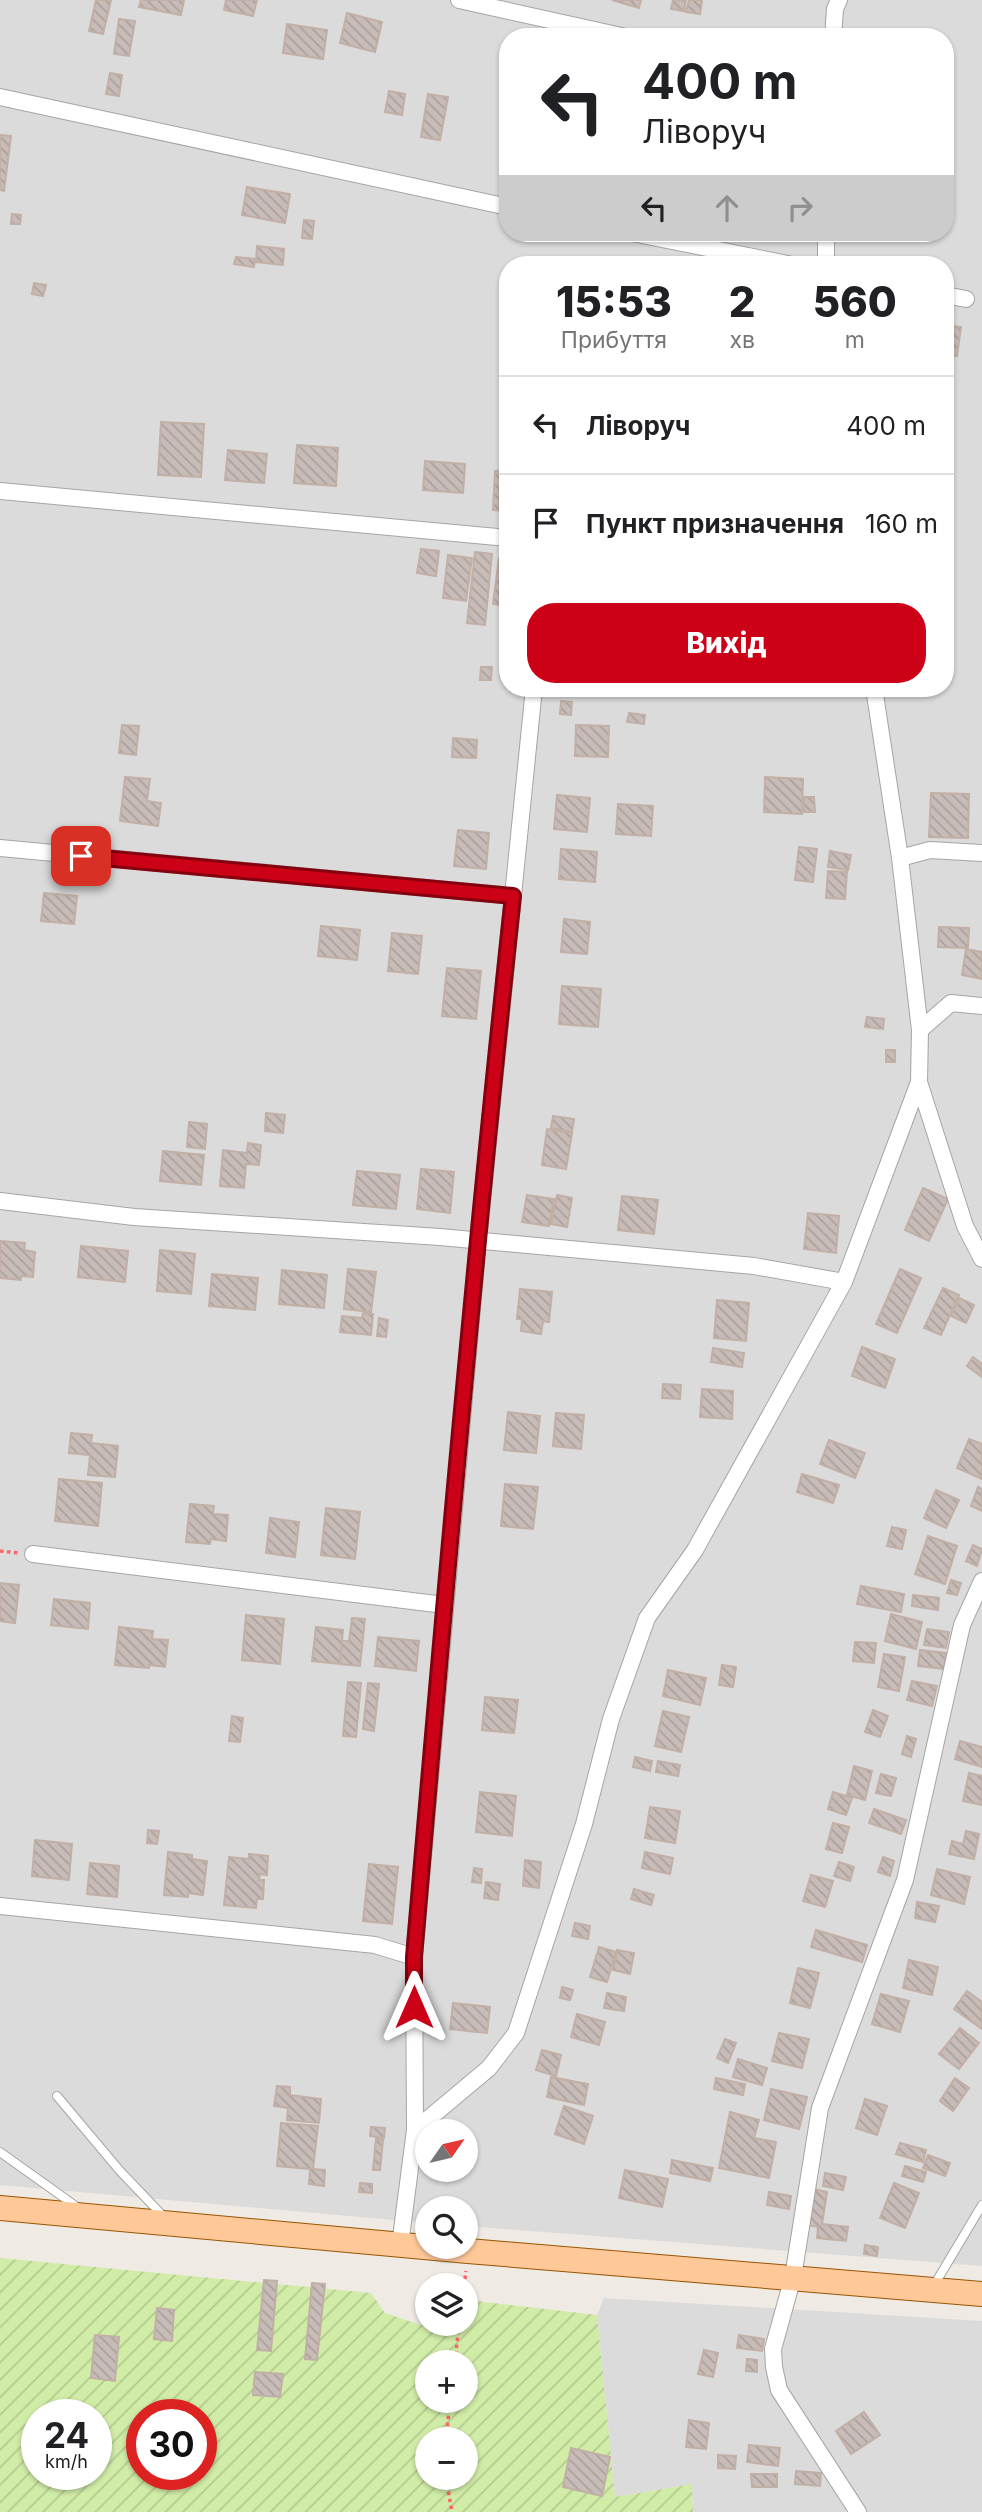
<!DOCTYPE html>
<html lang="uk">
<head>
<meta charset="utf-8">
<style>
	body { margin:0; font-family:Inter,sans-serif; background:#f2f2f2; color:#202124; height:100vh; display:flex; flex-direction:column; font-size:26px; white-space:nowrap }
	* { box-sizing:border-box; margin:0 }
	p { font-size:23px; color:#757577 }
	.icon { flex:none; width:38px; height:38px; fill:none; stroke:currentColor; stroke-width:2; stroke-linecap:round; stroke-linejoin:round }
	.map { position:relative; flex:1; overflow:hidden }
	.panel { position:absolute; left:499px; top:256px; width:455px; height:441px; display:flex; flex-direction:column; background:#fff; border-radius:28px; box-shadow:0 2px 5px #0004 }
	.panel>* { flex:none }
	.top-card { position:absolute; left:499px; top:28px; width:455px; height:214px; border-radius:28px; box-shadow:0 2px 5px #0004; background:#fff; color:#202124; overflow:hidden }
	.needle { width:46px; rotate:56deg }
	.tools { position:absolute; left:415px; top:2119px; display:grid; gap:14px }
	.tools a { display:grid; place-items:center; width:63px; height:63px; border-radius:50%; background:#fff; box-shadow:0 2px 5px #0004; font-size:35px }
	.speed { position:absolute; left:21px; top:2399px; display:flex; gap:14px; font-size:35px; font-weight:700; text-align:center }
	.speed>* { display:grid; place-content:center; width:91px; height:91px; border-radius:50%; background:#fff; box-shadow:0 2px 5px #0004; line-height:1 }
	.speed small { font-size:18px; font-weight:400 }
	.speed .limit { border:10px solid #d22; background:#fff; color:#111 }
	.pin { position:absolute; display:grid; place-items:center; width:60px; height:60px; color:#fff; margin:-30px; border-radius:14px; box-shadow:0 4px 10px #0006 }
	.me { position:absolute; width:77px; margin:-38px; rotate:0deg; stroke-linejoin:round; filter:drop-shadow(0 0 5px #0008) }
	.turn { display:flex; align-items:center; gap:24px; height:147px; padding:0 28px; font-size:32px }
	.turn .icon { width:91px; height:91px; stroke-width:2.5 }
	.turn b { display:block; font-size:49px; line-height:60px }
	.lanes { display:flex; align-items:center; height:66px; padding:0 28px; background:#0003; justify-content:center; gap:35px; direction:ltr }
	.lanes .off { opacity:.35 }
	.eta { display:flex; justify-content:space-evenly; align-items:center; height:119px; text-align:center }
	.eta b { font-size:42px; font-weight:800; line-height:49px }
	.cta { display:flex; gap:14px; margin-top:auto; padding:14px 28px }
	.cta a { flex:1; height:80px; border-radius:28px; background:#cc0016; color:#fff; font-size:28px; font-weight:800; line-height:80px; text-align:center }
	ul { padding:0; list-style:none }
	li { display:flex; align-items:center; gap:21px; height:98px; padding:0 28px; border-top:2px solid #e0e0e0 }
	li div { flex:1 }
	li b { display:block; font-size:26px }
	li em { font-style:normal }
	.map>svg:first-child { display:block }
	.residential { fill:#dcdbdb; fill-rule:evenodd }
	.garden { fill:url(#garden-furrows); fill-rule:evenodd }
	.building { fill:url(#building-back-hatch); stroke:#c2afa5; stroke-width:2 }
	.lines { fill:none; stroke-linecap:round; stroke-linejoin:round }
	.lane-casing { stroke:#a5a5a5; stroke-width:10 }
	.street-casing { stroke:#a5a5a5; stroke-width:18 }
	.primary-casing { stroke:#985500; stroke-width:26 }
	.path { stroke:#ff6566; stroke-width:3.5; stroke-dasharray:3.5 3.5; stroke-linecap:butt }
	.lane { stroke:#fff; stroke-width:8 }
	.street { stroke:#fff; stroke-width:16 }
	.primary { stroke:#ffc899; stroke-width:24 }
	.route-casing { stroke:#85000e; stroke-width:18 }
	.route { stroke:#cc0016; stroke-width:12 }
</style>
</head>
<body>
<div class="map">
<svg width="982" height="2512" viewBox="0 0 982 2512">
	<defs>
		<pattern id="garden-furrows" width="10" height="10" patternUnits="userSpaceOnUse" patternTransform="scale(1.75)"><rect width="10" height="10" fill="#d0eca7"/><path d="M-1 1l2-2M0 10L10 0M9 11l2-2" fill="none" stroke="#b2ca8f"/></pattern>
		<pattern id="building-back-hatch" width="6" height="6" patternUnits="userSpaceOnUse" patternTransform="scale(1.75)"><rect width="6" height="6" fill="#c7bcb7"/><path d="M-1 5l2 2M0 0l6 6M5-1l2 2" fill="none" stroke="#aaa19d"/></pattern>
	</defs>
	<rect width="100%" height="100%" fill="#efeae3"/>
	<path class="residential" d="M0 0H982V2266L466 2226V2208H427V2223L0 2185ZM508 37H945V233H508ZM508 264H945V688H508ZM427 2132H466V2170H427Z
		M604 2298 982 2321V2512H693L692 2484 615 2497 597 2315Z"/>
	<path class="garden" d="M0 2258 371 2293 385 2313 433 2329 466 2324 467 2300 597 2315 615 2497 692 2484 693 2512H0ZM427 2362H466V2401H427ZM37 2415H96V2474H37ZM142 2415H201V2474H142ZM427 2440H466V2478H427Z"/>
	<path class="building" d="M96 0H111L103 34 89 31Z
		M141 0H184L181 15 139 7Z
		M226 0H257L253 16 224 10Z
		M612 0H641L639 8Z
		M673 0H686L684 11 671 9Z
		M689 0H702L700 14 686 12Z
		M347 13 382 22 375 52 340 43Z
		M119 19 135 21 129 56 114 54Z
		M287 24 327 30 323 59 283 53Z
		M110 73 122 75 119 96 106 94Z
		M389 91 405 94 402 115 385 112Z
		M428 94 448 97 440 140 421 137Z
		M0 135 11 136 4 191 0 190Z
		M247 187 290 194 285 223 242 215Z
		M12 214 21 215 20 224H11Z
		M304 220 314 221 312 239 302 238Z
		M257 246 284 249 283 265 256 262Z
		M236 257 255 259 254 267 234 264Z
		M34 283 46 285 43 296 32 294Z
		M945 325 961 327 957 356 945 354Z
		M161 422 204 424 201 477 158 475Z
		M297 445 338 448 336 486 294 483Z
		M228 450 267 454 264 483 225 480Z
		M425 461 465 464 463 493 423 490Z
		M495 471 508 472V511L493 510Z
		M421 549 439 551 436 576 417 573Z
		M475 552 492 554 485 625 467 623Z
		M448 555 472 558 466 601 443 598Z
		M499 558 508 559V606L493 604Z
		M481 667H492L491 680H480Z
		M561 701 572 702 571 715 560 714Z
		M629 713 645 715 644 724 627 722Z
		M122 725 139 726 136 755 119 753Z
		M576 725 609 726 608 757 575 756Z
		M453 738 477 740 476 758 452 757Z
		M125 777 150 779 147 801 161 803 158 826 120 821Z
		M765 777 803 779 802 814 764 812Z
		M931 793 969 794 968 838 929 837Z
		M557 795 590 798 587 832 554 829Z
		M804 797H814L815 812H804Z
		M618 804 653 806 651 836 616 834Z
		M458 830 489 833 486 869 454 866Z
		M799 847 817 849 813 882 795 880Z
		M561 849 597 852 595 882 559 879Z
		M830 851 851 855 848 870 828 867Z
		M828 871 847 872 845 899 826 898Z
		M44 893 77 896 74 924 41 921Z
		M564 919 590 922 587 954 561 952Z
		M321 926 360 930 357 960 318 956Z
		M939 927 969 928 968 948 938 947Z
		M392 933 422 936 418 974 388 971Z
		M966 949 982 952V979L962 975Z
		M447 968 481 971 476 1019 442 1016Z
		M562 986 601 989 598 1027 559 1024Z
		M867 1017 884 1019 883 1029 865 1027Z
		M886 1050H895V1062H886Z
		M266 1113 285 1115 283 1133 265 1131Z
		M553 1116 574 1119 572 1132 551 1128Z
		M189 1122 207 1124 205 1149 187 1147Z
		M547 1129 572 1133 566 1169 542 1165Z
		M248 1143 261 1145 259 1165 246 1164 244 1188 220 1186 223 1150 247 1153Z
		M163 1151 204 1155 201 1185 160 1181Z
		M421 1169 454 1172 450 1213 417 1209Z
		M357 1171 400 1175 396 1209 353 1205Z
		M923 1188 948 1199 929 1241 905 1230Z
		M527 1195 554 1199 549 1226 522 1222Z
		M557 1195 572 1198 567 1227 551 1224Z
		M622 1196 658 1200 654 1234 618 1230Z
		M808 1213 839 1216 836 1253 804 1249Z
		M0 1241 25 1243 24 1250 35 1252 33 1277 21 1276V1280L0 1278Z
		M81 1246 128 1251 125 1282 78 1277Z
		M160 1250 195 1254 191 1294 157 1291Z
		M348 1269 376 1272 371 1312 344 1309Z
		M900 1269 921 1278 897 1333 876 1324Z
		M282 1270 327 1275 324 1308 279 1304Z
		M212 1274 258 1278 255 1310 209 1306Z
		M943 1288 959 1295 941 1335 924 1328Z
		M520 1289 552 1292 549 1322 543 1321 541 1334 521 1331 522 1319H517Z
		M959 1298 974 1305 966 1323 951 1316Z
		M717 1300 749 1303 746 1341 714 1338Z
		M363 1313 373 1314 371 1335 340 1332 342 1316 362 1318Z
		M379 1318 388 1320 386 1337 377 1336Z
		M862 1347 895 1359 885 1388 852 1376Z
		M713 1348 744 1353 742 1367 711 1362Z
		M973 1357 982 1364V1377L967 1366Z
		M663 1384 681 1385 680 1399 662 1398Z
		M702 1389 733 1391 732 1419 700 1417Z
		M508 1412 540 1416 536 1453 504 1450Z
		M556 1413 584 1415 581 1449 553 1446Z
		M71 1433 92 1435 91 1443 118 1446 115 1477 88 1475 90 1455 69 1453Z
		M969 1439 982 1444V1479L957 1468Z
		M829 1440 865 1453 855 1478 820 1464Z
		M802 1474 839 1485 833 1503 797 1492Z
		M59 1479 102 1483 98 1526 55 1521Z
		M505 1484 538 1487 533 1529 501 1526Z
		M978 1487 982 1489V1511L971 1506Z
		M936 1490 959 1500 946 1528 924 1518Z
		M190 1504 214 1506 213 1514 228 1515 226 1541 211 1539 210 1544 186 1542Z
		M326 1508 360 1512 355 1559 321 1555Z
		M270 1518 299 1522 295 1557 266 1553Z
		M892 1527 906 1530 902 1549 887 1546Z
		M928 1536 957 1546 945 1584 915 1574Z
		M973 1545 982 1549 977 1566 966 1561Z
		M951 1580 961 1583 957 1595 947 1593Z
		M0 1583 19 1585 15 1623 0 1621Z
		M861 1586 904 1594 901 1612 857 1604Z
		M913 1595 939 1598 938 1610 912 1606Z
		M54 1599 90 1603 88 1629 51 1625Z
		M891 1614 922 1622 916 1649 885 1641Z
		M246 1615 284 1619 280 1664 242 1660Z
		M352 1618 365 1619 360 1666 340 1664 342 1640 349 1641Z
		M119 1627 153 1631 152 1639 168 1640 165 1667 149 1665V1668L115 1665Z
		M316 1627 343 1630 340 1664 312 1661Z
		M927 1629 949 1632 946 1648 924 1645Z
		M378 1637 419 1641 416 1671 375 1666Z
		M855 1642 876 1643 874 1663 853 1661Z
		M920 1650 946 1653 944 1669 918 1666Z
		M884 1654 905 1657 899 1691 878 1687Z
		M722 1665 736 1667 733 1687 719 1685Z
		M668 1670 706 1678 700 1705 663 1696Z
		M912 1681 937 1686 932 1706 907 1700Z
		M348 1682 361 1683 356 1737 343 1736Z
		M368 1683 379 1684 374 1731 363 1729Z
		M485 1697 518 1700 514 1733 482 1730Z
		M873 1710 888 1716 880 1737 865 1732Z
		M663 1711 689 1717 681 1752 655 1746Z
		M232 1716 243 1718 240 1742 229 1741Z
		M907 1736 916 1739 911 1757 902 1754Z
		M960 1741 982 1747V1767L955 1759Z
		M635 1757 652 1761 650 1771 633 1767Z
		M658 1761 680 1765 678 1776 656 1772Z
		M854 1766 872 1771 865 1800 847 1795Z
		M969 1773 982 1776V1805L963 1801Z
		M881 1774 896 1778 891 1796 876 1793Z
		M480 1792 516 1796 512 1836 476 1832Z
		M833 1792 852 1798 846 1815 828 1809Z
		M650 1807 680 1811 675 1843 645 1838Z
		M874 1809 906 1820 901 1834 869 1823Z
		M833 1823 849 1827 842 1853 826 1849Z
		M148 1830 159 1831 157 1844 147 1843Z
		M966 1831 979 1834 974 1859 949 1854 952 1841 963 1844Z
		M35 1840 72 1844 69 1880 32 1876Z
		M168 1852 192 1855V1859L207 1861 203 1895 188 1893V1897L164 1895Z
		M645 1852 673 1858 670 1874 642 1868Z
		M249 1854 268 1856 267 1875 260 1874 259 1880H264L263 1899H257L256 1908 224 1905 229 1857 249 1859Z
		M883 1857 894 1861 890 1876 878 1872Z
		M525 1860 541 1862 539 1888 523 1886Z
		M839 1862 854 1867 850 1881 834 1876Z
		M90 1863 119 1866 117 1897 87 1894Z
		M369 1864 398 1867 392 1924 363 1921Z
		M474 1868 482 1869 481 1883 472 1882Z
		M937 1869 970 1877 964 1904 931 1895Z
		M811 1875 833 1881 825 1907 803 1901Z
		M486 1882 500 1884 498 1900 484 1898Z
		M634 1889 654 1895 651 1905 631 1899Z
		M917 1902 939 1906 935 1922 915 1918Z
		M575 1923 590 1926 588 1939 572 1936Z
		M816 1930 867 1945 862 1962 811 1947Z
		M599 1947 616 1952 607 1982 590 1977Z
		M617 1950 634 1953 630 1974 613 1970Z
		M909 1960 938 1967 932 1995 903 1988Z
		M798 1968 819 1973 810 2008 790 2003Z
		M562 1987 573 1990 570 2000 560 1998Z
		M967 1991 982 2002V2029L954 2009Z
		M607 1993 626 1997 624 2011 604 2008Z
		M881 1994 909 2001 900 2032 872 2024Z
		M453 2003 490 2007 487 2033 450 2029Z
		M577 2014 605 2022 599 2045 571 2037Z
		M960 2028 979 2043 959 2069 939 2054Z
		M779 2033 809 2039 802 2068 772 2061Z
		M725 2039 736 2043 728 2063 717 2058Z
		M542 2050 561 2055 556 2076 536 2070Z
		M738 2059 767 2068 762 2085 733 2077Z
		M551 2077 588 2084 584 2105 547 2097Z
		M716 2078 745 2084 743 2095 714 2089Z
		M955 2078 969 2088 953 2111 940 2101Z
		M277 2086 290 2087V2095L321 2099 319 2123 287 2120 288 2108 274 2106Z
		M771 2089 807 2097 799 2129 764 2120Z
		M865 2099 887 2106 877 2135 856 2128Z
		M564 2106 593 2116 584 2144 555 2134Z
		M730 2112 759 2120 754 2138 776 2142 769 2178 719 2168Z
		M281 2123 318 2126 313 2169 325 2170 324 2186 309 2184 310 2169 277 2166Z
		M371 2127 385 2128 384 2138 370 2136Z
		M376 2139 383 2140 380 2170H373Z
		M900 2143 926 2150 923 2162 896 2154Z
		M928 2155 950 2163 945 2176 923 2168Z
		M672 2160 713 2168 710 2181 670 2173Z
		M905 2166 926 2172 923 2182 902 2176Z
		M625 2170 668 2179 662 2207 619 2198Z
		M825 2173 846 2177 843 2190 823 2186Z
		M360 2183 372 2184V2193L359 2192Z
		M894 2183 919 2193 905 2228 880 2218Z
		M814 2189 827 2192 822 2224 848 2227 846 2241 817 2238 818 2227 808 2225Z
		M769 2192 791 2196 789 2209 767 2205Z
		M865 2245 878 2247 877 2256 864 2254Z
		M264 2280 277 2281 271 2351 257 2350Z
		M312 2283 325 2284 317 2360 305 2359Z
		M157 2308 174 2310 172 2341 154 2339Z
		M95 2335 119 2337 115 2381 91 2378Z
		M739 2335 764 2339 762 2351 737 2348Z
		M704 2350 718 2353 713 2377 698 2374Z
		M747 2359 757 2360V2372L746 2371Z
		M255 2372 283 2374 280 2397 253 2395Z
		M864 2412 880 2435 851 2454 836 2431Z
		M689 2420 709 2423 706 2449 686 2447Z
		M749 2445 780 2448 778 2466 747 2462Z
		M571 2448 610 2457 602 2496 563 2487Z
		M718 2455 736 2456 735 2469 718 2468Z
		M796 2471 821 2473 820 2486 795 2484Z
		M751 2474H777V2487H752Z"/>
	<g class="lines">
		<g class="lane-casing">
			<path id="lane" d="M57 2096 120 2171 164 2217
				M0 2152 77 2207
				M933 2287 982 2205"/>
		</g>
		<g class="street-casing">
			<path id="street" d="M459 0 626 37
				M833 37 835 9 839 0
				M0 97 508 207
				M632 233 788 264
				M826 264V233
				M945 295 966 299
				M0 491 508 538
				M0 848 513 896
				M900 858 930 850 982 853
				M920 1030 951 1003 982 1006
				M919 1082 965 1226 982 1259
				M0 1201 134 1217 440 1237 754 1266 844 1282
				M33 1554 444 1605
				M0 1906 375 1945 414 1957
				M415 2130 414 1957 478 1241 534 688
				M400 2245 415 2130 489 2068 516 2033 584 1824 611 1719 647 1618 695 1550 844 1282 919 1082 920 1030 900 858 874 688
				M858 2512 779 2390 774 2367 773 2349 793 2277 820 2108 905 1880 962 1625 982 1581"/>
		</g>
		<g class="primary-casing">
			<path id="primary" d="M0 2208 468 2251 982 2294"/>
		</g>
		<path class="path" d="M0 1551 19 1553
			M464 2286 466 2271
			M455 2362 459 2324
			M446 2440 450 2401
			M446 2478 452 2512"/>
		<use href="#lane" class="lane"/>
		<use href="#street" class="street"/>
		<use href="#primary" class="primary"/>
	</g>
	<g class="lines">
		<g class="route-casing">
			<path id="route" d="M81 856 513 896C475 1249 444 1603 414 1957V2007"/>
		</g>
		<use href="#route" class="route"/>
	</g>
</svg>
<div class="tools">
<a><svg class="needle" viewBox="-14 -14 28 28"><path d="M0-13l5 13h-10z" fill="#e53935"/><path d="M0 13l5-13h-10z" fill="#757577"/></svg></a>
<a><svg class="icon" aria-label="search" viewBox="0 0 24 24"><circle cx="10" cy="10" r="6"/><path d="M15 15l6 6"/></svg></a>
<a><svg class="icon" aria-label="layers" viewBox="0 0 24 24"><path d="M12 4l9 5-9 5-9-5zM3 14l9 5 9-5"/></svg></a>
<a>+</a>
<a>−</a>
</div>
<div class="speed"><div>24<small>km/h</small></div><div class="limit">30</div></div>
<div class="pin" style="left:81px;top:856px;background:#d93025"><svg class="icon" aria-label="arrive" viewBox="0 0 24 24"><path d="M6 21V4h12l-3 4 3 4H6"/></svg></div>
<svg class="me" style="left:414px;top:2007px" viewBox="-20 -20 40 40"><path d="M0-17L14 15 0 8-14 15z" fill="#cc0016" stroke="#fff" stroke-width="4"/></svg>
<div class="top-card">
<div class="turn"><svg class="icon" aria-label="left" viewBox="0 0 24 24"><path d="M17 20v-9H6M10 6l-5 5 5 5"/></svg><div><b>400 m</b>Ліворуч</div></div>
<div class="lanes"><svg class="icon" aria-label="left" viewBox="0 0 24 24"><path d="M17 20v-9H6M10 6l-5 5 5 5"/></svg><svg class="icon off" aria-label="ahead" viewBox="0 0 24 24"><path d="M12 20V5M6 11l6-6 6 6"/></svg><svg class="icon off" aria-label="right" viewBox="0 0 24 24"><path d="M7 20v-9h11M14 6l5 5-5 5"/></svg></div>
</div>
<section class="panel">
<div class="eta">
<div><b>15:53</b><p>Прибуття</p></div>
<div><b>2</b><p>хв</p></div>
<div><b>560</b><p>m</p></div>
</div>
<ul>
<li><svg class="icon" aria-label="left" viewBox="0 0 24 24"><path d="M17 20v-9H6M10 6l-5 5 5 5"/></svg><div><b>Ліворуч</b></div><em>400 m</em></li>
<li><svg class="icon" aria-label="arrive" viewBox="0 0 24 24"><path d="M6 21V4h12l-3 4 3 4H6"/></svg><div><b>Пункт призначення</b></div><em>160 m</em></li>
</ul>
<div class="cta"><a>Вихід</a></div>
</section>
</div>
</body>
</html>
